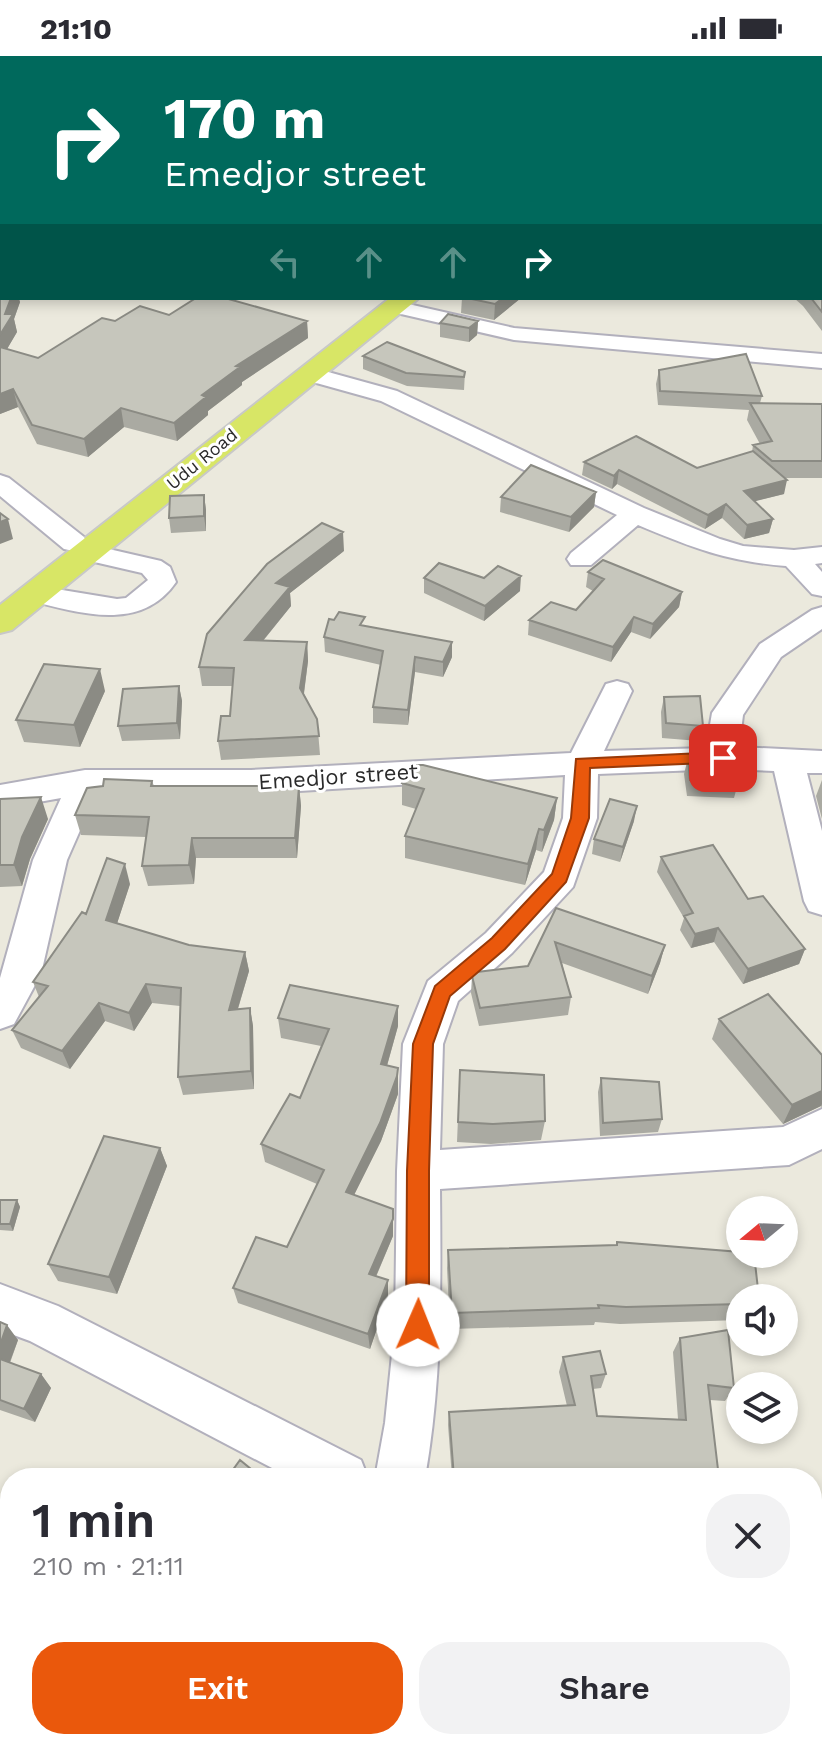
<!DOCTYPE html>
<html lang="en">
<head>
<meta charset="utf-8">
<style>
	body { margin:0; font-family:"Work Sans",sans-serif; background:#f2f2f3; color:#2b2b33; height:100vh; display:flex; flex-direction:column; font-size:30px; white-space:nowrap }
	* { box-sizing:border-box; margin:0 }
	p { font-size:26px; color:#7c7c81 }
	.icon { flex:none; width:44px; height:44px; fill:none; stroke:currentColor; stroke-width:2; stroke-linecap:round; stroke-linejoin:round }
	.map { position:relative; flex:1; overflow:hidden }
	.side { position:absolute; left:0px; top:1412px; width:822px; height:282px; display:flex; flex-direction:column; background:#fff; border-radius:32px 32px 0 0; box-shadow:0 4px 12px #0003 }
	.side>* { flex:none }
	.guide { position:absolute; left:0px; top:0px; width:822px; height:244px; box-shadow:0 4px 12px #0003; background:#00695c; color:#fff; overflow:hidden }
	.needle { width:52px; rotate:251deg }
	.fabs { position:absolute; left:726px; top:1140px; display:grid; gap:16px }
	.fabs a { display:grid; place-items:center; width:72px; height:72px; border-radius:50%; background:#fff; box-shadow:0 4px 12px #0003; font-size:40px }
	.pin { position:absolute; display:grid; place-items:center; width:68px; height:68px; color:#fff; margin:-34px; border-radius:16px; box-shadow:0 4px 12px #0006 }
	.me { position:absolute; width:88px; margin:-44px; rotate:1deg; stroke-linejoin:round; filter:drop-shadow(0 0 6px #0008) }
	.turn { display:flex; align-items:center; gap:28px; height:168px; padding:0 32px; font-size:36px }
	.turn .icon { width:104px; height:104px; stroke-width:2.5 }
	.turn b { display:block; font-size:56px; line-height:68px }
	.lanes { display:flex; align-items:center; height:76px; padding:0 32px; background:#0003; justify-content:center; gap:40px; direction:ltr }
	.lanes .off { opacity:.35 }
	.round { display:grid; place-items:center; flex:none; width:84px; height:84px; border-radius:32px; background:#f2f2f3 }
	.summary { display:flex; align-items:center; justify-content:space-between; height:136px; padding:0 32px }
	h1 { font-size:48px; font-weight:600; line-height:60px }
	.cta { display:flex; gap:16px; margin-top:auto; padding:16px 32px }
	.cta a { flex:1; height:92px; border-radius:32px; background:#ea580c; color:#fff; font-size:32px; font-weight:600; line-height:92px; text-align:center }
	.cta a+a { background:#f2f2f3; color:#2b2b33 }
	.status { display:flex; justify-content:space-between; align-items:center; height:56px; padding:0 40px; background:#fff; direction:ltr }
	.status svg { height:22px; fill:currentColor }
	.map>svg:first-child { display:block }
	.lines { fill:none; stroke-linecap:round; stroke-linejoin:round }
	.minor-casing { stroke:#b2b0bc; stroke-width:4 }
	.major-casing { stroke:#c8c8c8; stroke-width:4 }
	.minor { fill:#fff; fill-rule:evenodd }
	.major { fill:#d8e666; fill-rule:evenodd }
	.wall { fill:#aaaaa2 }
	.shaded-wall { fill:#8b8b84 }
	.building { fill:#c6c6bc; stroke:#8b8b84; stroke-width:2 }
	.route { fill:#ea580c; stroke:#983908; stroke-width:2 }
	.labels { text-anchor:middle; stroke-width:6; stroke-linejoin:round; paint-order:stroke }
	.far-street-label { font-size:18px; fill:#2a2a2a; stroke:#fff }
	.street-label { font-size:22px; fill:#2a2a2a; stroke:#fff }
</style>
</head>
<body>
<div class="status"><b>21:10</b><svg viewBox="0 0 49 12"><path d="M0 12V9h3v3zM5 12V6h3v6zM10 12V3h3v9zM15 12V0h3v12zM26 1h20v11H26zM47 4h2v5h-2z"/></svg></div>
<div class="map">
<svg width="822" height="1693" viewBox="0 0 822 1693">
	<rect width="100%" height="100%" fill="#ebe9dd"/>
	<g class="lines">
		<g class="minor-casing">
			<path id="minor" d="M93 0H107L108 2H92Z
				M730 0H752L753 2H731Z
				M0 16H2V26H0Z
				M395 245 514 272 822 298V312L514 284 388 255 385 251Z
				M310 311 397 335 644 452 720 483 743 490 794 494 822 491V507L815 508 822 516V540L812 538 786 510C726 505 693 492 638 469L591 509H571L567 503 571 497 617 459 381 345 302 323 299 318 302 313Z
				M0 419 9 422 84 481 87 488 161 505 170 511 176 526C141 577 79 557 28 544L24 538 28 532 38 530 117 543 126 542 148 524 142 517 77 502 74 495 64 493 0 440Z
				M822 551V573L781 601 743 659 739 691 822 695V717H807L822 775V859L809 855 804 845 774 715 723 713 598 718 597 762 573 831 512 897 458 945 443 988 440 1094 783 1071 822 1053V1093L789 1109 440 1133C441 1230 442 1326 425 1422H375L385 1367 395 1269 397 1115 403 988 428 925 486 877 544 816 563 762 565 719 251 738H96L67 804 41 918 14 968 0 973V922L33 804 61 742 0 753V729L85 714H251L571 697 606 628 617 625 628 628 632 635 604 695 706 692 712 657 760 588 812 554Z
				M0 1228 58 1250 361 1404 368 1422H291L30 1285 0 1274Z
				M812 1480 822 1482V1534L812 1532Z"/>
		</g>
		<g class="major-casing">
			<path id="major" d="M693 0H713L692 2Z
				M390 242H419L12 574 0 577V549Z"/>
		</g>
		<use href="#minor" class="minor"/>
		<use href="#major" class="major"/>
	</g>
	<path class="wall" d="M822 195V275L803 250 794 242H820Z
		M0 229 20 246 14 263 17 276 7 293 38 302 115 265 169 259 307 265 308 282 242 326V329L208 355V359L177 385 124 371 88 401 37 388 18 351 0 358Z
		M462 242H521L494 264 461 257Z
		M478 265 477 279 469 286 440 281V267Z
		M363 300 465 316 464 334 407 330 363 313Z
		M659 314 762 340 760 347 822 348V422H785L784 438 754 445 773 463 769 477 744 483 722 462 705 473 617 428 612 433 582 419 584 406 697 412 752 396 753 389 760 388 747 364 749 354 658 349 656 328Z
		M596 436 594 451 569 476 500 456 501 441Z
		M204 439 206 454V475L171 477 169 462Z
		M344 495 290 537 291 550 263 585 307 586 308 605 304 638 317 663 320 699 221 704 218 685 230 660 233 630H202L199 611 207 578Z
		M588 516 682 536 679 551 650 583 631 576 611 606 528 579 529 564 576 554 593 535 586 531Z
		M424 522 520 535 484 565 424 537Z
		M365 570 452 601 443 621 415 616 408 669 373 667V651L381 609 325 596 324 581Z
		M179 630 182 645 180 683 122 685 118 670Z
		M105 635 80 691 24 686 16 664Z
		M664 641 703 670 699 685 662 682 661 656Z
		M688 702 738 727 734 742 687 740 684 718Z
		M822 724V763L816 740Z
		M152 725 154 730H299L301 750 297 802H196L194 828 148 830 142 810 146 781 81 779 75 759Z
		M402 727 557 742 554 764 542 796 536 794 525 829 405 802V780L416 753 402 749Z
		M0 743 48 763 30 803 22 830 0 831Z
		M634 765 620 806 592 798 594 783Z
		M661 801 748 843 805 893 799 908 743 928 714 886 691 892 680 874 684 862 657 816Z
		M130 828 117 867 189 889 245 896 249 915 238 953 250 952 253 970 254 1033 183 1039 178 1021 180 950 152 947 134 975 105 965 70 1013 21 992 12 974 39 941 33 926 86 858Z
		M556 852 665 889 660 907 648 938 562 907 571 941 568 959 479 970 471 937 472 920 528 910Z
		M398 950V970L387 1010 398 1038 381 1085 354 1139 393 1180 376 1221 388 1224V1240L370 1293 238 1247 233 1232 287 1191 317 1128 265 1106 261 1088 300 1042 321 990 281 982 278 962Z
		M719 963 822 999V1052L821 1050 783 1068 712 983Z
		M460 1014 545 1065 541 1084 491 1088 457 1086Z
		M601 1022 662 1063 658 1076 600 1080 598 1036Z
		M160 1092 167 1110 117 1238 58 1225 48 1208Z
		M0 1144H17L20 1151 13 1175 0 1174Z
		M617 1186 740 1242V1264L620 1268 595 1266 594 1269 450 1273 447 1212 448 1194 616 1190Z
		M0 1266 18 1284 10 1307 41 1318 51 1332 35 1366 0 1354Z
		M680 1282 734 1332 725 1345 710 1344 719 1422H452L448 1369 449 1356 567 1350 559 1316 563 1301 606 1318 601 1332 593 1333 597 1360 678 1363 673 1296Z
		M533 1684H615V1693H534Z"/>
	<path class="shaded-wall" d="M650 0H666L663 2H647Z
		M820 175H822V187L820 188Z
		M11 242H19L20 246 14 263 17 276 0 305V279L5 258Z
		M503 242H521L494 264 495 248Z
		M307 265 308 282 242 326V329L208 355V359L177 385 174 367 202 339 236 310Z
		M478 265 477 279 469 286V272Z
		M13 333 18 351 0 358V338Z
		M121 352 124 371 88 401 84 383Z
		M619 414 617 428 612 433 614 420Z
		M787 424 784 438 740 449 744 435Z
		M596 436 594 451 569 476 571 461Z
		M204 439 206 454V475L204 460Z
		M726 448 722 462 705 473 708 459Z
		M8 463 13 483 0 488V466Z
		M773 463 769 477 744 483 747 469Z
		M343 476 344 495 290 537 291 550 248 603 245 584 276 527Z
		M521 520 520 535 484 565 485 550Z
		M682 536 679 551 650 583 653 568Z
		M634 561 631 576 611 606 613 591Z
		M307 586 308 605 302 651 300 632Z
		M452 586V601L443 621V606Z
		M415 601V616L408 669V654Z
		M100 613 105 635 80 691 74 669Z
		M179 630 182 645 180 683 177 667Z
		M299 730 301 750 297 802 295 782Z
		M41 741 48 763 30 803 22 830 14 809 22 781Z
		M557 742 554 764 542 796 544 774Z
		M637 750 634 765 620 806 623 791Z
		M539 773 536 794 525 829 528 808Z
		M192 782 196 802 194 828 189 809Z
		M125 808 130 828 112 883 106 864Z
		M718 872 714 886 691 892 695 878Z
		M665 889 660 907 648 938 652 920Z
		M805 893 799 908 743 928 748 913Z
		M245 896 249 915 232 972 229 954Z
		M146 928 152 947 134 975 129 957Z
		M99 947 105 965 70 1013 62 995Z
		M398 950V970L382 1027 381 1008Z
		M250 952 253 970 254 1033 251 1015Z
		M398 1012V1038L381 1085 347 1153 346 1136Z
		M822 1035V1048L821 1050 783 1068 792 1049Z
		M160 1092 167 1110 117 1238 109 1221Z
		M17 1144 20 1151 13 1175 10 1168Z
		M393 1153V1180L370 1234 369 1218Z
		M388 1224V1240L370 1293 368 1278Z
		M7 1269 18 1284 6 1316 0 1308V1289Z
		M41 1318 51 1332 35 1366 24 1353Z"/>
	<path class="building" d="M148 0H650L647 2H149Z
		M766 0H822V9L820 11V2H763Z
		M820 22 822 24V48L820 49Z
		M820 56 822 63V145H820L822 154V175H820Z
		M820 192 822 195V256L811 242H820Z
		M0 229H2V242H11L5 258H13L0 279Z
		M196 242H225L307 265 236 310 240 311 202 339 206 341 174 367 121 352 84 383 32 369 13 333 0 338V291L38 302 102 262 115 265 140 250 169 259Z
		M467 242H503L495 248Z
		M448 258 478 265 469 272 440 267Z
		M387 286 465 316 464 321 406 317 363 300Z
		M746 298 762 340 660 335 659 314Z
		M750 347 822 348V405H772L753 389 772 385Z
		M636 380 697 412 753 395 787 424 744 435 773 463 747 469 726 448 708 459 619 414 614 420 584 406Z
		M531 409 596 436 571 461 501 441Z
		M204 439V460L169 462 170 440Z
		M0 457 8 463 0 466Z
		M322 467 343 476 276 527 290 531 245 584 307 586 300 632 317 663 319 680 218 685 221 660H230L234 612 199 611 207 578 267 508Z
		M603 504 682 536 653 568 634 561 613 591 529 564 551 546 576 554 604 523 588 516Z
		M439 507 484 522 498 510 521 520 485 550 424 522Z
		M339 556 365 561 360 569 452 586 443 606 415 601 408 654 373 651 383 595 324 581 329 563 334 564Z
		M44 608 100 613 74 669 16 664Z
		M179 630 177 667 118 670 123 633Z
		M700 640 703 670 666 667 664 641Z
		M688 702 735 703 738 727 690 724Z
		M411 709H423L557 742 544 774 539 773 528 808 405 780 424 733 402 727Z
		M104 723 152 725 151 730H299L295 782H192L189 809 142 810 149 761 75 759 87 732 103 730Z
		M41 741 22 781 14 809H0V743Z
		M610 743 637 750 623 791 594 783Z
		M713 789 748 843 763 840 805 893 748 913 718 872 695 878 684 860 693 857 661 801Z
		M107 802 125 808 106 864 189 889 245 896 229 954 250 952 251 1015 178 1021 181 932 146 928 129 957 99 947 62 995 12 974 48 930 33 926 82 856 86 858Z
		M556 852 665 889 652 920 555 886 571 941 480 952 472 920 477 916 528 910Z
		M290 929 398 950 381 1008 398 1012 397 1020 380 1067 346 1136 393 1153V1163L369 1218 388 1224 368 1278 233 1232 256 1181 287 1191 324 1114 261 1088 290 1038 300 1042 329 973 278 962Z
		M768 938 822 999V1035L792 1049 719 963Z
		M460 1014 544 1019 545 1065 493 1068 458 1066Z
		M601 1022 659 1026 662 1063 603 1067Z
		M104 1080 160 1092 109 1221 48 1208Z
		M0 1144H17L10 1168H0Z
		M617 1186 740 1196V1198H754L759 1242H740V1248L626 1251 598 1249 599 1252 452 1257 448 1194 617 1189Z
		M0 1266 7 1269 0 1289Z
		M728 1274 734 1332 708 1329 719 1422H617V1420L583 1422H454L449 1356 575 1349 563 1301 600 1295 606 1318 591 1320 597 1360 686 1364 680 1282Z
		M0 1303 41 1318 24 1353 0 1344Z
		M240 1404 262 1422H227Z
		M538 1684H615V1693H538Z"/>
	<path class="route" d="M723 696 731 702 729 706 590 712 589 762 566 826 505 893 450 940 433 988 429 1115V1269L426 1277 418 1281 409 1277 406 1269 407 1115 413 988 435 930 492 882 552 818 571 762 576 703Z"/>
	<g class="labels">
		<g class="far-street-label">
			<text transform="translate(202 403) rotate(-39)" y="6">Udu Road</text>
		</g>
		<g class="street-label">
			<text transform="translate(338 720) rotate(-4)" y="8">Emedjor street</text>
		</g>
	</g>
</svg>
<div class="fabs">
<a><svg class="needle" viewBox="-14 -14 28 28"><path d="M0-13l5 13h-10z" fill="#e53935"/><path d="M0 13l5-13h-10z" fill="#7c7c81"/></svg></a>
<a><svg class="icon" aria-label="sound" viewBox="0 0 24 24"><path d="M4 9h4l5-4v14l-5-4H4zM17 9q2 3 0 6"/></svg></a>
<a><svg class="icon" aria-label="layers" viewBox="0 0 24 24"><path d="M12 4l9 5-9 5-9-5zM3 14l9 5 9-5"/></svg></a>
</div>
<div class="pin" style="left:723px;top:702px;background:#d93025"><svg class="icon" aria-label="arrive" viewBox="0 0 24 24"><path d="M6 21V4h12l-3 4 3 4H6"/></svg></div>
<svg class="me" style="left:418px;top:1269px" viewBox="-20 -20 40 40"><circle r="19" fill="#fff"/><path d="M0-13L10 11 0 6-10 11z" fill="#ea580c"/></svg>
<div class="guide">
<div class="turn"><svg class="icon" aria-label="right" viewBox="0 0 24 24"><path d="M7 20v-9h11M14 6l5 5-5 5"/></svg><div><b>170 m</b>Emedjor street</div></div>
<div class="lanes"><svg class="icon off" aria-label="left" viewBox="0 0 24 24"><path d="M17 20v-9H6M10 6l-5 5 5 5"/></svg><svg class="icon off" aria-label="ahead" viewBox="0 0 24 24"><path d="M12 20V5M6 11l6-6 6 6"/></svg><svg class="icon off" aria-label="ahead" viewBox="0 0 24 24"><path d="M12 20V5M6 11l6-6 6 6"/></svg><svg class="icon" aria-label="right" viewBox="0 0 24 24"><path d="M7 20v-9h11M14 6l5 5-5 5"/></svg></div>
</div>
<section class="side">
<div class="summary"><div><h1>1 min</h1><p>210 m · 21:11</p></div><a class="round"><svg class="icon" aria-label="close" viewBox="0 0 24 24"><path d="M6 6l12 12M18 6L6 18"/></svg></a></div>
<div class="cta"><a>Exit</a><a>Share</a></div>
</section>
</div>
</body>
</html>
